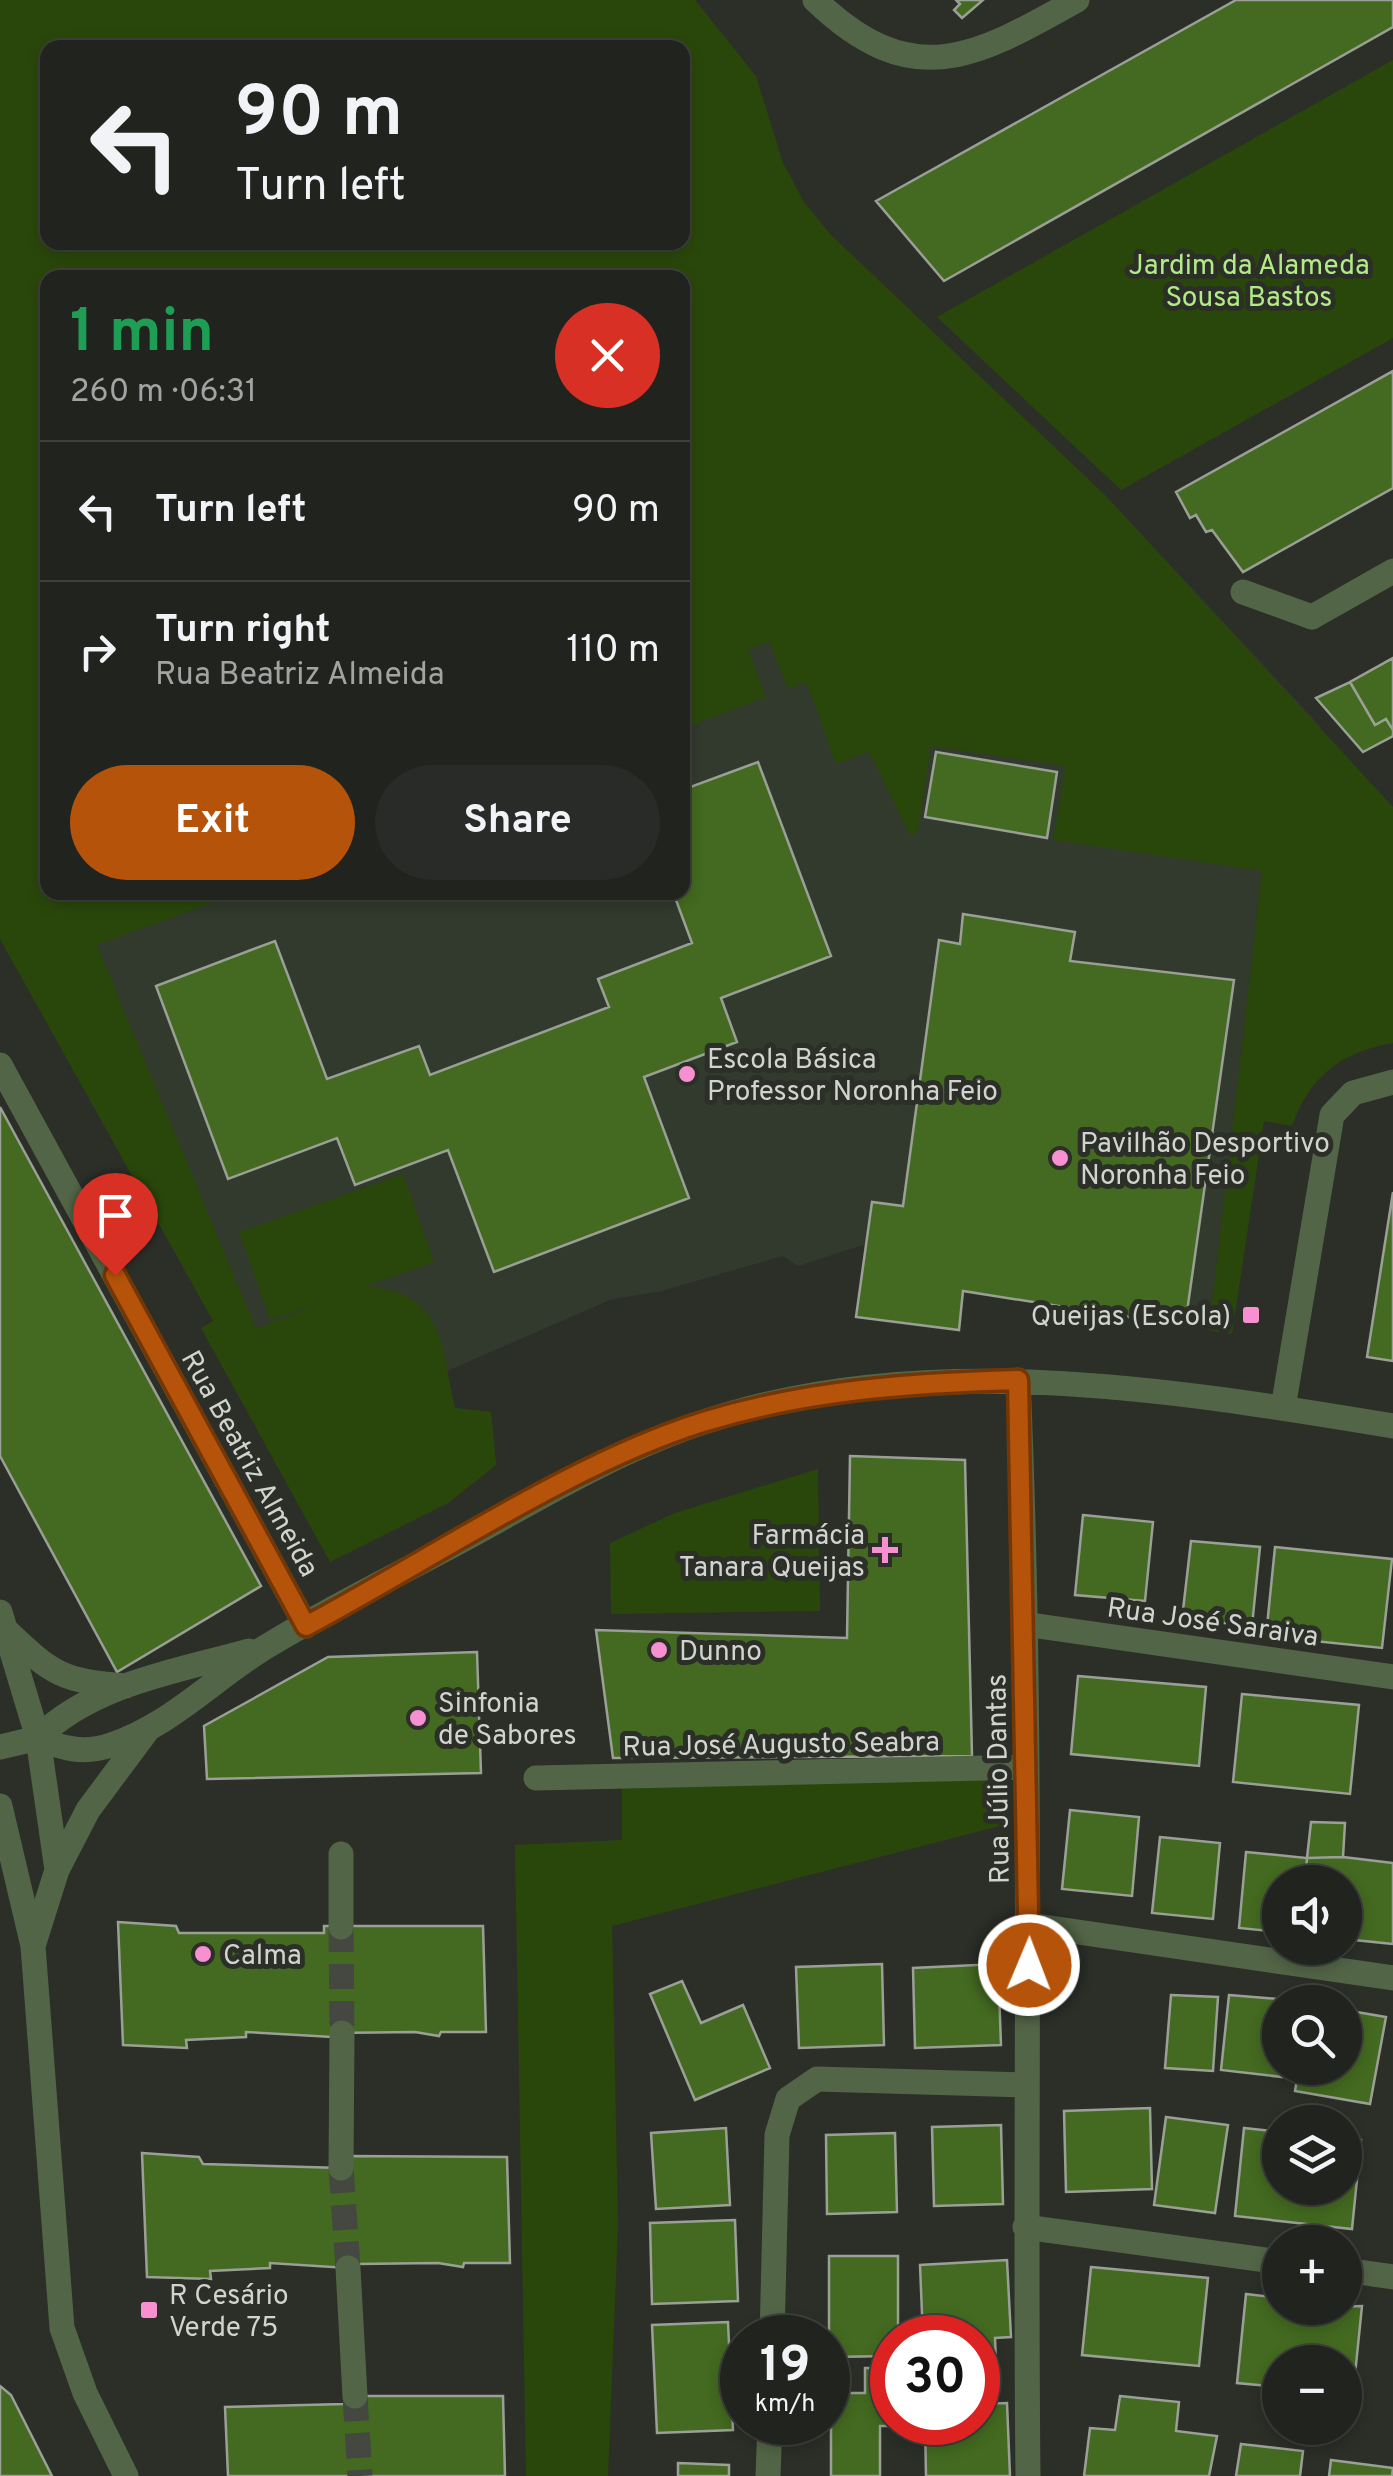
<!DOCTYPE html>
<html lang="en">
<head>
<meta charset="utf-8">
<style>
	body { margin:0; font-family:Overpass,sans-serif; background:#282b27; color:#f1f3f6; height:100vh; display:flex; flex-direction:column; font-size:38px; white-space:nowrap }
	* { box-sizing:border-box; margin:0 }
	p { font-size:32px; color:#a2a4a4 }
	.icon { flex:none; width:55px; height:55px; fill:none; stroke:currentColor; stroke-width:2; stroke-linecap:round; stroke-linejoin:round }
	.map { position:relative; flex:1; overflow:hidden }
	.details { position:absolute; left:40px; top:270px; width:650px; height:630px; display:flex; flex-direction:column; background:#20231e; border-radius:20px; box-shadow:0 5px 15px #0003,0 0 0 2px #3d403c }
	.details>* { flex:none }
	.banner { position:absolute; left:40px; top:40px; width:650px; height:210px; border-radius:20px; box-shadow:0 5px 15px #0003,0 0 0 2px #3d403c; background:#20231e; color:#f1f3f6; overflow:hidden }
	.tools { position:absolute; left:1262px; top:1865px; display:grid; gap:20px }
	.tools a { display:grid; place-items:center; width:100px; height:100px; border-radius:50%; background:#20231e; box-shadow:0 5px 15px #0003,0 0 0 2px #3d403c; font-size:50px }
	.speed { position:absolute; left:720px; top:2315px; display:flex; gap:20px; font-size:50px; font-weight:700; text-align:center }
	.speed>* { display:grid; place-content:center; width:130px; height:130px; border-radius:50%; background:#20231e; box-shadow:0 5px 15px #0003,0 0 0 2px #3d403c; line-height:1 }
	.speed small { font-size:25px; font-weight:400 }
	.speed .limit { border:15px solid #d22; background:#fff; color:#111 }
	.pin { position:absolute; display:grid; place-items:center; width:85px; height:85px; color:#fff; margin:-102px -42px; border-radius:50% 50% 50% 0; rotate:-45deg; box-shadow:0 0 10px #0007 }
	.pin .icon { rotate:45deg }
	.me { position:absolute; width:110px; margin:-55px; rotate:1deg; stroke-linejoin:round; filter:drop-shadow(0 0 8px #0008) }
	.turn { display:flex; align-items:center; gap:35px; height:210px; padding:0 30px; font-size:45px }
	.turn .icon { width:130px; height:130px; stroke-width:2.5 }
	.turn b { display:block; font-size:70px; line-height:85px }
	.round { display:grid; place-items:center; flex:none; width:105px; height:105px; border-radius:52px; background:#282b27 }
	.overview { display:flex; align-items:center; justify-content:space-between; height:170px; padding:0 30px }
	h1 { font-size:60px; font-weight:700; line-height:75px; color:#1e9e55 }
	.action { display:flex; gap:20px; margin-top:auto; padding:20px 30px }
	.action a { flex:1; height:115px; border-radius:60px; background:#b45309; color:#fff; font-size:40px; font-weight:700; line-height:115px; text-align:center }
	.action a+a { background:#282b27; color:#f1f3f6 }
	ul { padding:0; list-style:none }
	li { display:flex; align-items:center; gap:30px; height:140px; padding:0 30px; border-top:2px solid #3d403c }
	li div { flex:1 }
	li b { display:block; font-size:38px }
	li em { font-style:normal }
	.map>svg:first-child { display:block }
	.built { fill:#32392d }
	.green { fill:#2a470b; fill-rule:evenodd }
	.building { fill:#436a20; stroke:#9ba097; stroke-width:2.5 }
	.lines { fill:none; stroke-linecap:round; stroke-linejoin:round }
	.street-tunnel { stroke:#444841; stroke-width:25; stroke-dasharray:25 12; stroke-linecap:butt }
	.lane { stroke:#536547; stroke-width:25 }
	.street { stroke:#536547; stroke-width:25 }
	.route-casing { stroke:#753606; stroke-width:25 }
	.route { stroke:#b45309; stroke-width:18 }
	.poi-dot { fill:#f690d0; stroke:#2b2f28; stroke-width:4 }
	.labels { text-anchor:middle; stroke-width:10; stroke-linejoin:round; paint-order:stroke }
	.park-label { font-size:28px; fill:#b1ea86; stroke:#2b2f28 }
	.poi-label { font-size:28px; fill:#d0d3ce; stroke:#2b2f28; text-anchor:start }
	.street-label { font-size:28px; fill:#d0d3ce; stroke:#2b2f28 }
</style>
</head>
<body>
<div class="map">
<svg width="1393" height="2476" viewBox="0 0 1393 2476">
	<rect width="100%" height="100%" fill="#2b2f28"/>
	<path class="built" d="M683 434 1105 495 1321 727 1232 1334 964 1292 959 1330 856 1317 866 1244 798 1266 783 1256 658 1292 612 1299 447 1371 455 1408 491 1412 496 1465 448 1503 345 1554 48 892H682Z"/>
	<path class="green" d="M0 0H695L756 76 783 163 804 202 830 234 1105 495 1393 807V1043C1341 1052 1310 1076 1292 1126L1264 1121 1232 1334 1209 1330 1262 871 1053 840 1066 766 931 746 918 831 911 837 869 752 836 764 806 682 788 689 769 641 748 650 766 697 683 729 682 278H48V892L239 893 97 945 256 1329 321 1303 270 1320 239 1232 403 1174 434 1262 366 1286C444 1292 441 1345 455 1408L491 1412 496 1465 448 1503 330 1562 201 1328 213 1321 0 939ZM48 48H682V242H48Z
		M1393 60V338L1121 490 937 317Z
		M818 1469 820 1611 611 1614 610 1543 675 1513Z
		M987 1780 1000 1826 612 1926 618 2224 608 2476H526L515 1845 622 1840V1784Z"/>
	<path class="building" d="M956 0H983L962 18 954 10 960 4Z
		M1236 0H1393V27L944 281 876 201Z
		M1393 371V488L1243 572 1212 530 1206 532 1196 515 1190 518 1176 492Z
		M1393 658V730L1386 719 1375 725 1350 682Z
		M1350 682 1375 725 1386 719 1393 730V736L1363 752 1316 698Z
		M936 752 1057 772 1047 838 925 817Z
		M758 762 831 956 721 998 737 1042 644 1077 689 1198 494 1272 448 1150 355 1185 337 1138 228 1179 156 986 275 941 327 1079 419 1046 430 1075 609 1007 598 979 692 943 673 892H682V790Z
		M963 914 1075 932 1070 961 1234 980 1185 1326 963 1291 959 1330 856 1317 872 1202 903 1206 939 940 960 944Z
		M0 1107 261 1586 117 1672 0 1456Z
		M1393 1192V1361L1367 1357Z
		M850 1456 965 1460 972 1756 613 1758 596 1630 847 1638Z
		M1083 1515 1153 1522 1145 1601 1075 1595Z
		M1191 1541 1260 1547 1252 1626 1182 1619Z
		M1275 1547 1392 1559 1382 1648 1266 1636Z
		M477 1652 481 1773 207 1779 204 1726 328 1657Z
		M1078 1676 1206 1687 1199 1766 1071 1754Z
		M1242 1694 1359 1705 1350 1794 1233 1782Z
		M1070 1810 1139 1817 1132 1896 1062 1889Z
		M1311 1822 1345 1823 1343 1857 1307 1858Z
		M1160 1837 1220 1843 1213 1919 1152 1913Z
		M1246 1852 1307 1858 1305 1882H1280V1932L1239 1928Z
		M1343 1857 1393 1863V1944L1345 1939V1882H1305L1307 1858Z
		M118 1922 176 1926 179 1933H324V1926H483L486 2032H441L439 2036 415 2032 334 2033 332 2037 246 2032V2037L186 2040 187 2048 123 2045Z
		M882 1964 884 2045 799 2048 796 1967Z
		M998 1964 1001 2045 915 2048 913 1968Z
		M682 1981 701 2023 743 2005 770 2068 695 2100 650 1994Z
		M1171 1995 1218 1997 1213 2071 1165 2068Z
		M1229 1995 1290 2000 1280 2002 1282 2077 1221 2070Z
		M1345 2010 1386 2017 1370 2104 1295 2091 1299 2068H1345Z
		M1150 2108 1152 2189 1066 2192 1064 2111Z
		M1166 2117 1228 2125 1215 2213 1154 2205Z
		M1001 2125 1003 2204 934 2206 932 2127Z
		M726 2128 730 2205 656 2209 651 2133Z
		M1244 2128 1280 2132V2188H1345V2139L1361 2140 1352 2229 1235 2216Z
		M895 2133 897 2212 827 2214 826 2135Z
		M142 2153 199 2157 203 2164 341 2168 348 2156 507 2157 510 2263H464L463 2267 438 2263 358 2264 348 2268 270 2263V2268L210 2271 211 2279 147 2277Z
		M735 2220 738 2301 652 2304 650 2223Z
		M829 2256H898V2338H892V2356L829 2357Z
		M1007 2260 1011 2337 995 2338 996 2362H978V2338H923L920 2265Z
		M1091 2267 1208 2278 1199 2366 1082 2355Z
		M1246 2294 1280 2298V2308L1362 2306 1353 2394 1345 2393V2362H1280V2387L1237 2383Z
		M728 2322 733 2430 657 2433 652 2325Z
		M865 2368H892V2422L909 2426H880V2476H831V2393H865Z
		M0 2386 11 2395 52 2476H0Z
		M345 2396H503L505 2476H228L225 2407 344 2404Z
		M1120 2396 1179 2402 1176 2431 1217 2436 1209 2476H1084L1090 2428 1115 2430Z
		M1007 2403 1010 2476H926L925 2422H978V2404Z
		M1241 2444 1303 2451 1300 2476H1236Z
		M1331 2460 1393 2468 1392 2476H1329Z
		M678 2463 729 2465V2476H678Z"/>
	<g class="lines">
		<path class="street-tunnel" d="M341 1927 342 2033
			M341 2168 348 2268
			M355 2396 360 2476"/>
		<path class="lane" d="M1243 592 1312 617"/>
		<path class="street" d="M815 0C912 93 974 58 1077 0
			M1312 617 1393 571
			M0 1065 306 1626
			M1018 1380C1034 1745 1024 2111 1028 2476
			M1283 1408 1332 1115 1353 1093 1393 1082
			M0 1612 38 1738 57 1870 33 1946
			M1024 1624 1393 1677
			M8 1632C53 1675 63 1681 126 1686
			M38 1738C62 1749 85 1754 111 1745 172 1725 215 1677 269 1645 340 1602 416 1566 488 1526 556 1488 624 1449 698 1424 918 1348 1170 1389 1393 1426
			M38 1738C92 1684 178 1671 249 1651
			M0 1747 38 1738
			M536 1778 1027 1767
			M0 1806 33 1946 62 2328 85 2393 126 2476
			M341 1854V1927
			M57 1870 88 1810 146 1732
			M1030 1925 1393 1978
			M341 2168 342 2033
			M1025 2227 1280 2262
			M348 2268 355 2396
			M1345 2270 1393 2277
			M772 2338 777 2135 788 2099 817 2079 1026 2085
			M768 2476 770 2422"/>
	</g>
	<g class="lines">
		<g class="route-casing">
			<path id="route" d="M115 1275 306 1626C430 1560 572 1463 703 1422 807 1390 910 1383 1018 1380L1029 1965"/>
		</g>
		<use href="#route" class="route"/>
	</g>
	<g class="poi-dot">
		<circle cx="687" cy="1074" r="10"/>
		<circle cx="1060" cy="1158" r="10"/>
		<rect x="1241" y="1305" width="20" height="20" rx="5"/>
		<path d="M880 1535h10v10h10v10h-10v10h-10v-10h-10v-10h10z"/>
		<circle cx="659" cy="1650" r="10"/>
		<circle cx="418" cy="1718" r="10"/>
		<circle cx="203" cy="1954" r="10"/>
		<rect x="139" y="2300" width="20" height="20" rx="5"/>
	</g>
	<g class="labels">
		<g class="park-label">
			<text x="1249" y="274">Jardim da Alameda<tspan x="1249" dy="32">Sousa Bastos</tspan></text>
		</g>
		<g class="poi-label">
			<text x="707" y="1068">Escola Básica<tspan x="707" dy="32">Professor Noronha Feio</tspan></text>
			<text x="1080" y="1152">Pavilhão Desportivo<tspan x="1080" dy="32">Noronha Feio</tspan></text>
			<text x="1231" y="1325" text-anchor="end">Queijas (Escola)</text>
			<text x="865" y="1544" text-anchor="end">Farmácia<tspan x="865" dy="32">Tanara Queijas</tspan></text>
			<text x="679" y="1660">Dunno</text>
			<text x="438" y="1712">Sinfonia<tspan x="438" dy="32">de Sabores</tspan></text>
			<text x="223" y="1964">Calma</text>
			<text x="169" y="2304">R Cesário<tspan x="169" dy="32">Verde 75</tspan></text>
		</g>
		<g class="street-label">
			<text transform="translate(251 1463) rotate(61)" y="10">Rua Beatriz Almeida</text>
			<text transform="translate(1213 1621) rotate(8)" y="10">Rua José Saraiva</text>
			<text transform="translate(781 1743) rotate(-1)" y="10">Rua José Augusto Seabra</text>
			<text transform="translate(997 1779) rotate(-91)" y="10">Rua Júlio Dantas</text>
		</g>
	</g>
</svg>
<div class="tools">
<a><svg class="icon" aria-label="sound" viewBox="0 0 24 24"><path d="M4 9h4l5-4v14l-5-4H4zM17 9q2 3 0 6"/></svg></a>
<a><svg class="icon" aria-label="search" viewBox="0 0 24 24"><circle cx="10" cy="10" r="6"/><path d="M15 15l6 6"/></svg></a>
<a><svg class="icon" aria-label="layers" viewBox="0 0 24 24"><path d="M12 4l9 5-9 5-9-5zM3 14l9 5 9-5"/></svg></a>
<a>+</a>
<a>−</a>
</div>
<div class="speed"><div>19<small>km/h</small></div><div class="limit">30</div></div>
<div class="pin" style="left:115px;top:1275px;background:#d93025"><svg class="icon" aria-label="arrive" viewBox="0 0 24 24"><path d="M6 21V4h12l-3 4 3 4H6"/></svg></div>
<svg class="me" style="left:1029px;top:1965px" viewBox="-20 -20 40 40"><circle r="17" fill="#b45309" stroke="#fff" stroke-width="3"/><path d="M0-11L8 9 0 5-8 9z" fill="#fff"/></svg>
<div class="banner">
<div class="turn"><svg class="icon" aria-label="left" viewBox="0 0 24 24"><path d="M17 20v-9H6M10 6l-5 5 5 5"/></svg><div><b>90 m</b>Turn left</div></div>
</div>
<section class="details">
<div class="overview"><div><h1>1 min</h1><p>260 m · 06:31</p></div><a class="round" style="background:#d93025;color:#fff"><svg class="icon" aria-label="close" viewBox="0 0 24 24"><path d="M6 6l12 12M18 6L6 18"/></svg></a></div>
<ul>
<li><svg class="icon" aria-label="left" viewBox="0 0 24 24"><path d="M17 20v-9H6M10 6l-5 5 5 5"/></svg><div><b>Turn left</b></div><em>90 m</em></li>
<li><svg class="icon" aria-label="right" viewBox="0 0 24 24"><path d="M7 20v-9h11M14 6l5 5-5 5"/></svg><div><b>Turn right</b><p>Rua Beatriz Almeida</p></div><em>110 m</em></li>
</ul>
<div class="action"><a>Exit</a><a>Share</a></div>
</section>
</div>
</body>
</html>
